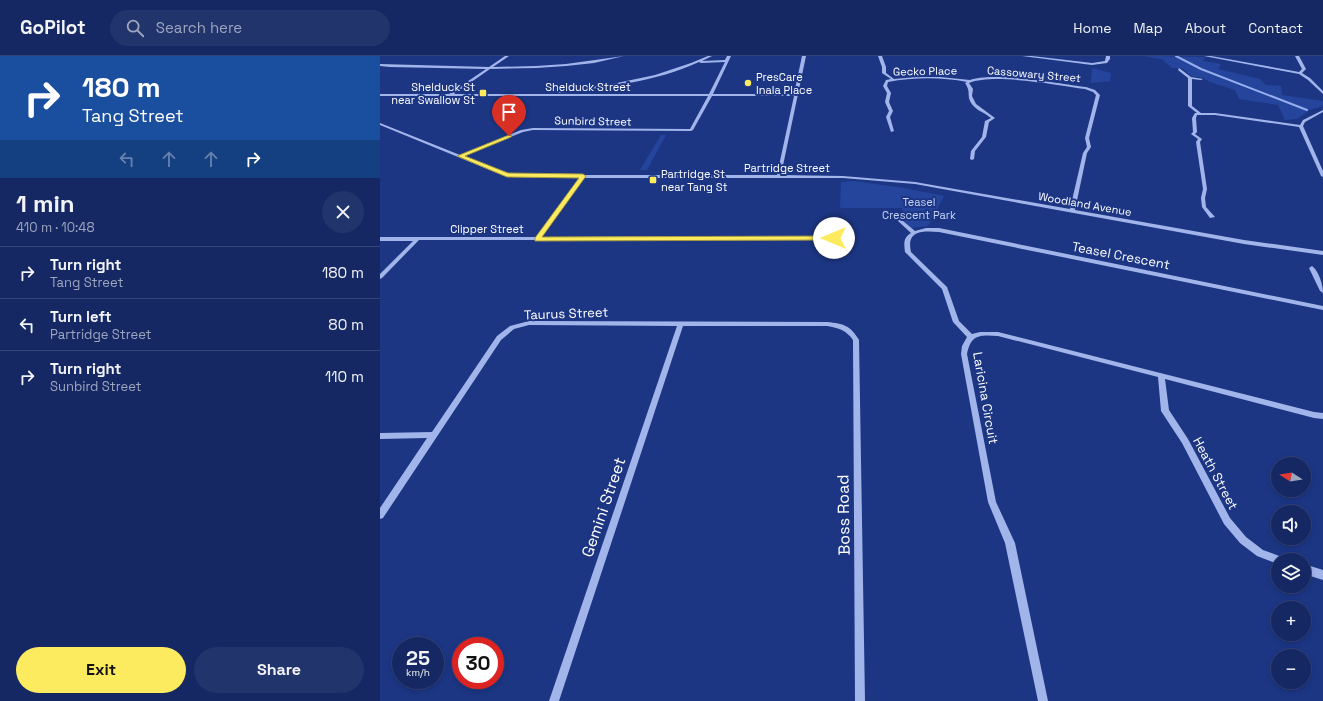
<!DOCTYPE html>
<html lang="en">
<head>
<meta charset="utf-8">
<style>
	body { margin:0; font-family:"Space Grotesk",sans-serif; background:#22346c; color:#f1f3f6; height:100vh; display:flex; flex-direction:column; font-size:15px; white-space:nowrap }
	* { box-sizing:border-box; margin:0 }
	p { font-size:13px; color:#9da6be }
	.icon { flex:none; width:22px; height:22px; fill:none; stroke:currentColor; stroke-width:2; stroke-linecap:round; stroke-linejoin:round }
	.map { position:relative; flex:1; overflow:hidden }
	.drawer { display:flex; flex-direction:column; background:#152863; width:380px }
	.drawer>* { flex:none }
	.top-card { background:#1a4fa0; color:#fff; overflow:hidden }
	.needle { width:26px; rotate:282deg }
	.buttons { position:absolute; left:891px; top:401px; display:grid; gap:8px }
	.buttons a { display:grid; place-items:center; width:40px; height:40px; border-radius:50%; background:#152863; box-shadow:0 2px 6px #0003,0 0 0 1px #344478; font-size:20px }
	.speed { position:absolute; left:12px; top:581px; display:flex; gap:8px; font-size:20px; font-weight:700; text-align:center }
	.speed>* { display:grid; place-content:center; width:52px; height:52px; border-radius:50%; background:#152863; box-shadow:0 2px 6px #0003,0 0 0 1px #344478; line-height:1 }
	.speed small { font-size:10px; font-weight:400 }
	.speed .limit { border:6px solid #d22; background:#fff; color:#111 }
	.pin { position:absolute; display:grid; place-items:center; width:34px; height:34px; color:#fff; margin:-41px -17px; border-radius:50% 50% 50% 0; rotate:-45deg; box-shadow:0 0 4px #0007 }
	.pin .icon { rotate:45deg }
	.me { position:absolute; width:44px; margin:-22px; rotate:270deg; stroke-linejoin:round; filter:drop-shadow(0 0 3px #0008) }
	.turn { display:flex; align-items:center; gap:14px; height:84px; padding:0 16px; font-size:18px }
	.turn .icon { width:52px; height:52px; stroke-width:2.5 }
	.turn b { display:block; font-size:28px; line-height:34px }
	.lanes { display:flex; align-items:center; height:38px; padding:0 16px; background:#0003; justify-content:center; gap:20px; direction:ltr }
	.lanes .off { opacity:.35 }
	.round { display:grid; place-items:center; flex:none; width:42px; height:42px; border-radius:21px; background:#22346c }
	.overview { display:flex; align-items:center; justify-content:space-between; height:68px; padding:0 16px }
	h1 { font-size:24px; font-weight:800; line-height:30px }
	.button { display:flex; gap:8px; margin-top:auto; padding:8px 16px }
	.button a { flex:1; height:46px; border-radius:24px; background:#fceb5f; color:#111; font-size:16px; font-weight:800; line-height:46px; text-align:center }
	.button a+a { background:#22346c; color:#f1f3f6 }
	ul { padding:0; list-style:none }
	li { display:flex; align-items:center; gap:12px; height:52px; padding:0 16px; border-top:1px solid #344478 }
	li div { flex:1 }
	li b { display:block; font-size:15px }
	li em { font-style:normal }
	header { display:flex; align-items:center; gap:24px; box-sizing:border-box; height:56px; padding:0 20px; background:#152863; border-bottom:1px solid #344478 }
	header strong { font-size:19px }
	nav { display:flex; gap:22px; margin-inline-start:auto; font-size:14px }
	.search { width:280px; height:36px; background:#22346c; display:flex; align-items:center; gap:10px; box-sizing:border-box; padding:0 14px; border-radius:22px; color:#9da6be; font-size:15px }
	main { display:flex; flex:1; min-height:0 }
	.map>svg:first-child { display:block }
	.green { fill:#25459d }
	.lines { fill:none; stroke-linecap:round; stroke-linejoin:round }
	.stream { stroke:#95aeed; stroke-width:2 }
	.minor { fill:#a2b5eb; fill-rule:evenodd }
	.route { fill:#fceb5f; stroke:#a4993e }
	.poi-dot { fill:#fceb5f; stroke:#1c3684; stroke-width:1.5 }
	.labels { text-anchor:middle; stroke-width:4; stroke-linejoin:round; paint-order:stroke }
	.far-street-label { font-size:11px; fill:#fff; stroke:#1c3684 }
	.far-poi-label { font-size:11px; fill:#fff; stroke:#1c3684; text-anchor:start }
	.far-park-label { font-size:11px; fill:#c7d4f8; stroke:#1c3684 }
	.street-label { font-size:13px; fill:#fff; stroke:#1c3684 }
	.near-street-label { font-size:16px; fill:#fff; stroke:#1c3684 }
</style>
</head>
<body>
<header>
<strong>GoPilot</strong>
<div class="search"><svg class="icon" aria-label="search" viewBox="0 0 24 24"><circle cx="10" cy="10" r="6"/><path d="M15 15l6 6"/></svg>Search here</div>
<nav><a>Home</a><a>Map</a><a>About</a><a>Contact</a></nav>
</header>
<main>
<section class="drawer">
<div class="top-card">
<div class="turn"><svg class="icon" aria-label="right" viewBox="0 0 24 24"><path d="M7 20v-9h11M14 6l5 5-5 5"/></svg><div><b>180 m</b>Tang Street</div></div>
<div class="lanes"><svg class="icon off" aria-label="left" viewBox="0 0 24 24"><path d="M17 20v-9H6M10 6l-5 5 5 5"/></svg><svg class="icon off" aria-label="ahead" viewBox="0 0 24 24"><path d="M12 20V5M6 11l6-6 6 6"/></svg><svg class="icon off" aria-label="ahead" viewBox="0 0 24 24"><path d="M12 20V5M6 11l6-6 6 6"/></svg><svg class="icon" aria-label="right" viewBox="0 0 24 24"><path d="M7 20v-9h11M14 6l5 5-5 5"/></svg></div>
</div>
<div class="overview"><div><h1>1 min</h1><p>410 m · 10:48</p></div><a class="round"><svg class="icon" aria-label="close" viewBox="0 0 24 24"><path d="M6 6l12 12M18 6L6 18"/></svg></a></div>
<ul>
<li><svg class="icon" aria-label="right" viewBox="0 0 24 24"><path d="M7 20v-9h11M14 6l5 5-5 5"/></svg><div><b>Turn right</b><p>Tang Street</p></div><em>180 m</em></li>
<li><svg class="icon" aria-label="left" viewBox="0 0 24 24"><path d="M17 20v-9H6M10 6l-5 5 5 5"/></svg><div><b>Turn left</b><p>Partridge Street</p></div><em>80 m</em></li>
<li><svg class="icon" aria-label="right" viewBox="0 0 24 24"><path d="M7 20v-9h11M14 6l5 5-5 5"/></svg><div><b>Turn right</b><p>Sunbird Street</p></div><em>110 m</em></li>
</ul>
<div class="button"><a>Exit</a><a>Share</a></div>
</section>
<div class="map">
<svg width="943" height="645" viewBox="0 0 943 645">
	<rect width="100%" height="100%" fill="#1c3684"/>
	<path class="green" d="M766 0 823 1 825 2 823 5 841 8 838 13 880 23 886 29 901 30 902 39 943 45V50L930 54 917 63 905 64 898 49 859 43 855 34 830 26 823 22 811 20 802 12H792L782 3 767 1Z
		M712 12 731 17 730 25 711 27Z
		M281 79H286L267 114H260Z
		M474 125 524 132 564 140 548 170 529 172 524 165 522 152H460L461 126Z"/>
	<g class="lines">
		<path class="stream" d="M796 0 821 13 927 54"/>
		<path class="minor" d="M125 0H129L113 11 156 10 186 8 244 0 214 7 186 10 156 12 110 13 74 38H329L345 6 321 7 319 6C276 26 226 31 179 37L177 36 237 27 275 19 311 7 328 0H332L322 5 345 4 347 0H351L333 38H414L422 0H426L401 119 463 120 535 126 690 153 703 97 707 91 705 82 716 39 713 36 705 33C677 29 614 17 589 27L593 33 592 40 596 48 615 62 609 66 606 81 595 95 594 103 592 104 590 103 591 95 602 81 605 65 611 62C604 56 594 54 590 45 587 38 591 36 585 27L587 26C562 21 534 21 508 26L507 30 511 37 509 46 513 55 510 61 514 75 511 76 506 61 509 55 505 46 507 37 503 30 506 24 511 23 502 17V11L498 0H502L506 11V17L514 23 536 21H560L590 24C612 15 680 28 706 31L715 34 720 39 709 82 711 91 707 97 695 154 864 184 943 195V199L864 188 535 128 463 122H204L161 181 454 180 457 182 454 184H39L2 222 0 223V218L33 185H0V181H156L200 122 136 121 117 117 0 69V67L80 99 141 74 153 72 310 73 328 40H0V38H69L106 13 10 11 0 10V8L109 11ZM332 40H414L397 119H136L120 115 83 100 143 76 153 74 311 75 313 74Z
			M642 0H652L712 7 725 5 726 0H730V3L727 7 712 9Z
			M824 0H831L919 16 922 13 915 0H919L926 13 922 17 930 22 943 35V38L928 24 919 18Z
			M799 12 811 21 823 23 821 24 812 23V50L821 57H835L920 69 923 64 943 54V56L925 66 923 70 943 115V121L941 120 919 71 835 59H817L816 62 817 76 815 78 822 83 820 86 827 133 825 142 826 151 835 161 830 162 822 151 821 142 823 133 816 86 818 83 811 78 813 76 812 62 815 57H817L808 50V22L798 14Z
			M518 157H522L523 165 535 175 546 172H559L943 250V254L559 176C543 175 526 174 531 196L567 231 579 265 592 278 600 276H618L934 356 943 357V363L934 362 785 323 789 354 808 383 850 462 866 481 883 494 902 501 904 504H898V508L877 500 860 487 844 468 802 387 781 355 778 321 618 280C600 279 591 278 587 298L616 446 635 487 668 645H658L625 487 608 446 581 298 582 290 587 281 573 266 562 233 525 196C524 188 523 182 531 177L518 165Z
			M932 210C939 215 943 229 943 237L940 235 929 212Z
			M149 265 447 266C464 268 470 269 479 284L485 645H475L473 284C466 274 459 272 447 270H303L179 645H169L297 270 149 269 134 273 121 284 3 462 0 463V452L47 382 0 383V377L52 376 117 280 130 270Z
			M924 508 943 514V524L924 518Z"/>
	</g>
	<path class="route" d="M129 79 132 80 131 81 85 100 128 117 203 118 206 120 162 181 454 180 458 182 454 184 155 185V182L199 122 127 121 77 100Z"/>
	<g class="poi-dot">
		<circle cx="368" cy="27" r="4"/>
		<rect x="99" y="33" width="8" height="8" rx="2"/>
		<rect x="269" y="120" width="8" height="8" rx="2"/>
	</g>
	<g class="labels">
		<g class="far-street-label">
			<text transform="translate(545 15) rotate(-1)" y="4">Gecko Place</text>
			<text transform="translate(654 18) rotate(5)" y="4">Cassowary Street</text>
			<text x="208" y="35">Shelduck Street</text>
			<text transform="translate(213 65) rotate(1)" y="4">Sunbird Street</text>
			<text x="407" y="116">Partridge Street</text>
			<text transform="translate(705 148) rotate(10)" y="4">Woodland Avenue</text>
			<text x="107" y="177">Clipper Street</text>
		</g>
		<g class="far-poi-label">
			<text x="376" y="25">PresCare<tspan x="376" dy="13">Inala Place</tspan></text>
			<text x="95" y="35" text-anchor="end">Shelduck St<tspan x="95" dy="13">near Swallow St</tspan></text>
			<text x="281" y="122">Partridge St<tspan x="281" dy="13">near Tang St</tspan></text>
		</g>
		<g class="far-park-label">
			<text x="539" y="150">Teasel<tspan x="539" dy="13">Crescent Park</tspan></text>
		</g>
		<g class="street-label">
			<text transform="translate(741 199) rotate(11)" y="5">Teasel Crescent</text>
			<text transform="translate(186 257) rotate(-2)" y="5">Taurus Street</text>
			<text transform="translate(606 342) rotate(80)" y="5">Laricina Circuit</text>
			<text transform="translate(836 417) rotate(62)" y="5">Heath Street</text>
		</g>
		<g class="near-street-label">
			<text transform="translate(223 451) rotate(-71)" y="6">Gemini Street</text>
			<text transform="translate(463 459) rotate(-91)" y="6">Boss Road</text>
		</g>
	</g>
</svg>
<div class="buttons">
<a><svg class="needle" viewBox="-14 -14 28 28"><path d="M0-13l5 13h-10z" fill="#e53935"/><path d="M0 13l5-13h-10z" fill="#9da6be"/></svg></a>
<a><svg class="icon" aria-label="sound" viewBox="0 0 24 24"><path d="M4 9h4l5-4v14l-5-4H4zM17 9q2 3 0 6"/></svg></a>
<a><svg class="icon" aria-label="layers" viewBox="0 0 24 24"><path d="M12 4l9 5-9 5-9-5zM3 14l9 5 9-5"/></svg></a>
<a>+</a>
<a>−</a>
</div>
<div class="speed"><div>25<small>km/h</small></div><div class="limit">30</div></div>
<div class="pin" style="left:129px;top:80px;background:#d93025"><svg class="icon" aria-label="arrive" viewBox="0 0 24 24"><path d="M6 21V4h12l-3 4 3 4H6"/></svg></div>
<svg class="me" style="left:454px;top:182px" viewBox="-20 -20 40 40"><circle r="19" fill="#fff"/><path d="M0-13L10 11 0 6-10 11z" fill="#fceb5f"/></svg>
</div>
</main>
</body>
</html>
